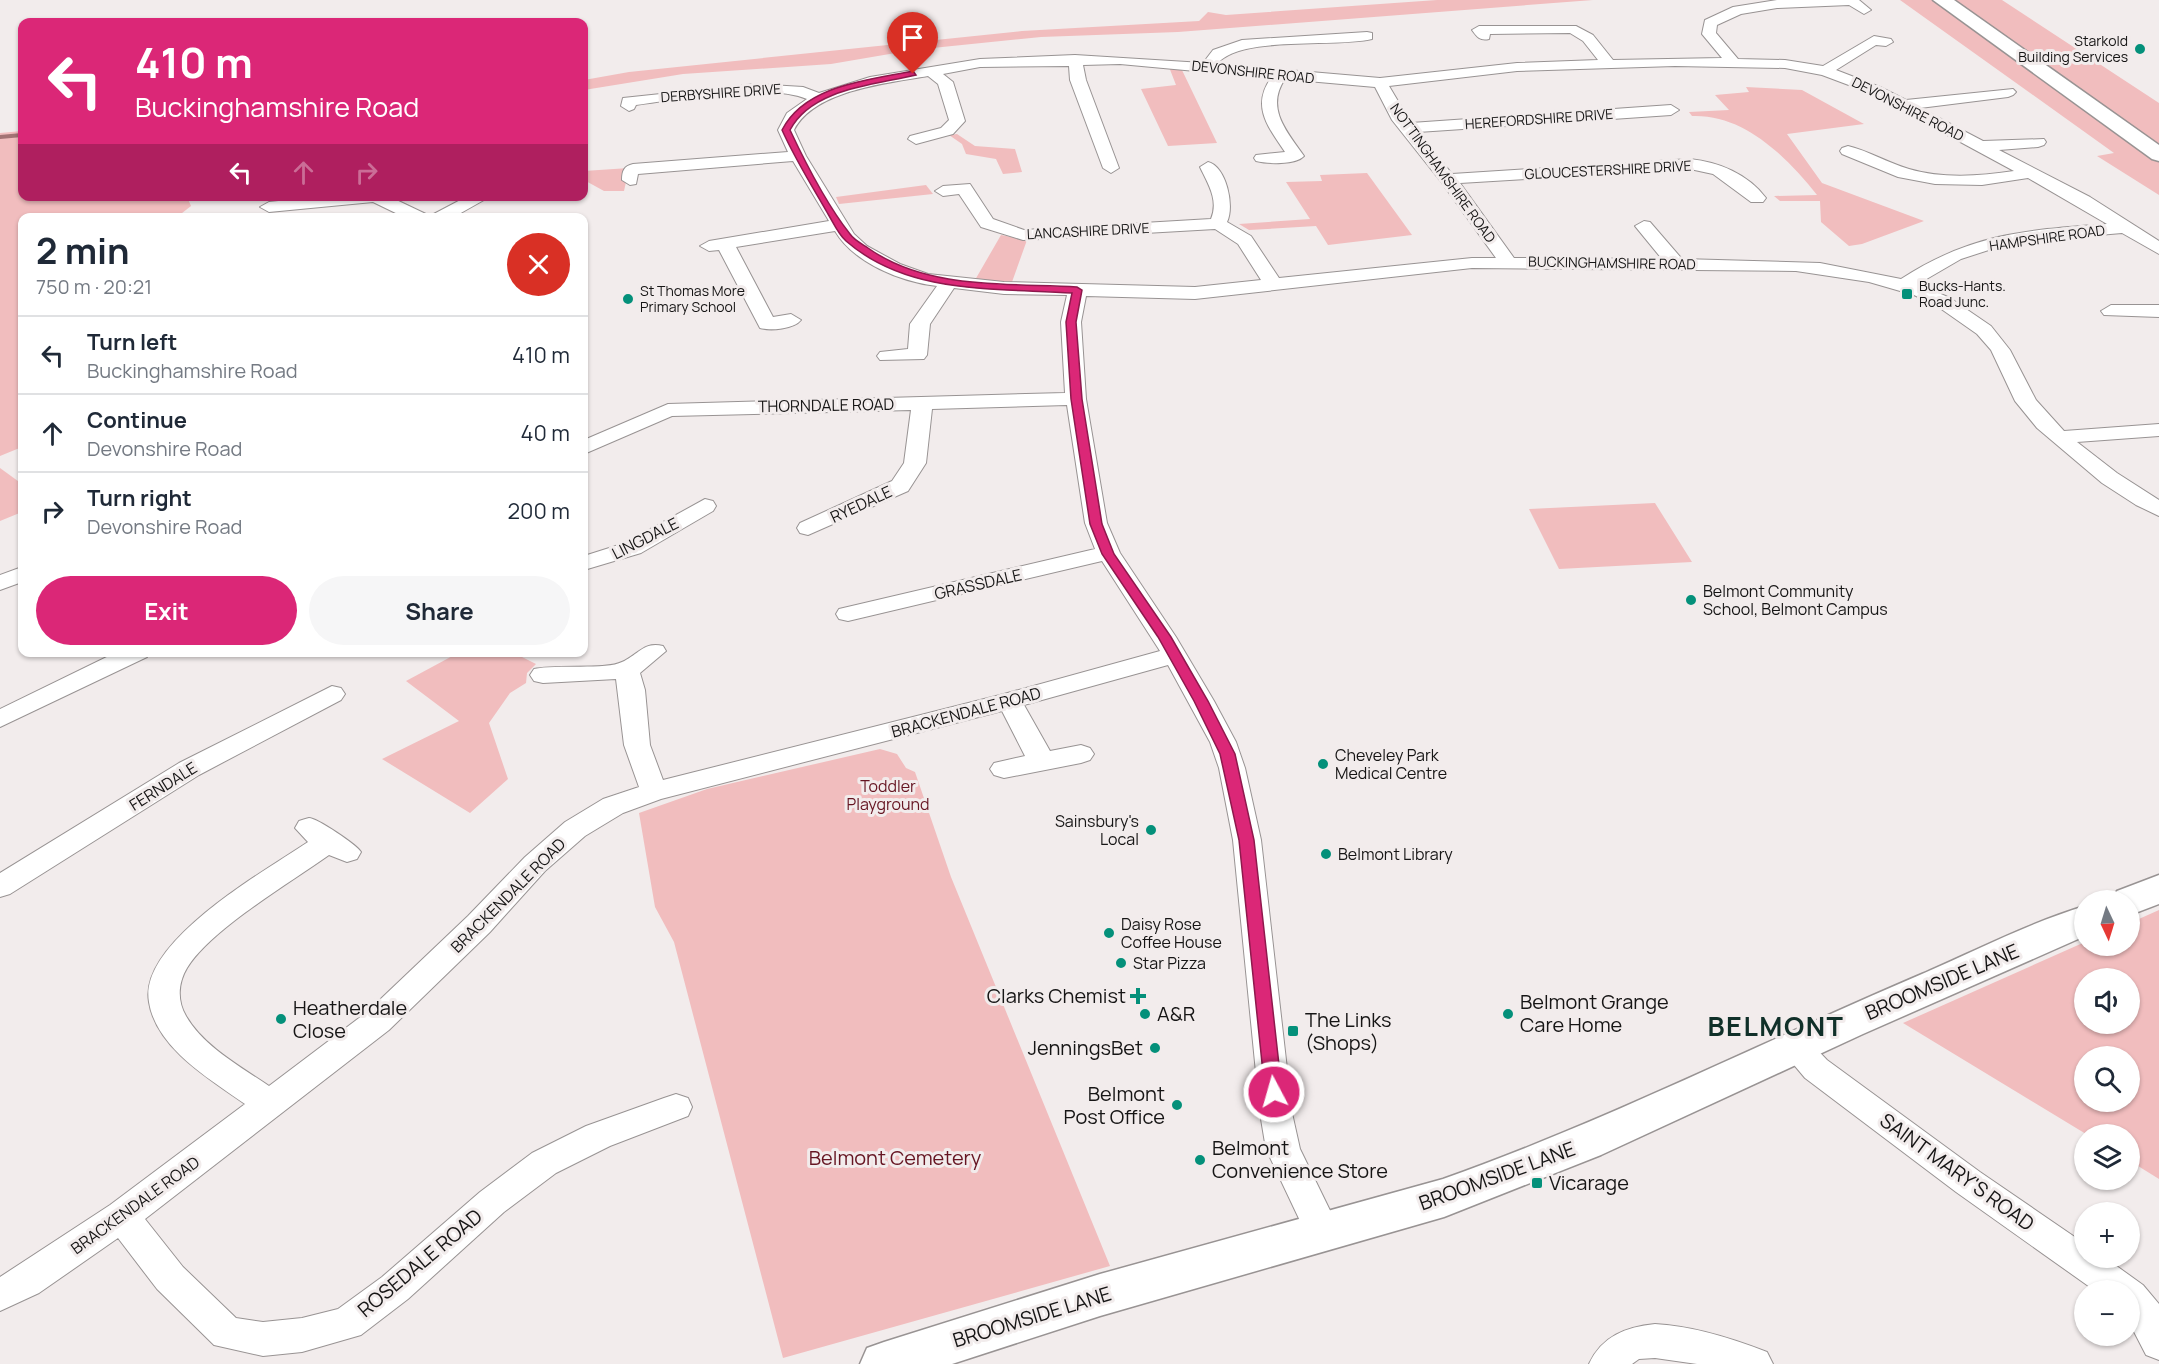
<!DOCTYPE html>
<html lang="en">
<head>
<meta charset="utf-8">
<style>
	body { margin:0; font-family:Manrope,sans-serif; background:#f6f6f7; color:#1f2937; height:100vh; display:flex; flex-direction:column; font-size:22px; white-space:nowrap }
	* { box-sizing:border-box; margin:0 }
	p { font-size:20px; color:#747a83 }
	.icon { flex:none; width:33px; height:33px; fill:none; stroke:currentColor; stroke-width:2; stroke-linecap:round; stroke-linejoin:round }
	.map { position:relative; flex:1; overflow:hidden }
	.sheet { position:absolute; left:18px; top:213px; width:570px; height:444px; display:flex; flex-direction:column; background:#fff; border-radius:12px; box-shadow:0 2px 4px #0004 }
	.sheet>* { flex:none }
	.top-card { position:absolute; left:18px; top:18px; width:570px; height:183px; border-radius:12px; box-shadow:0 2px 4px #0004; background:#db2777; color:#fff; overflow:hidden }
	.needle { width:39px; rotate:176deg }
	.tools { position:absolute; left:2074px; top:890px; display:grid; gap:12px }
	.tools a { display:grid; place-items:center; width:66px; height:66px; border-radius:50%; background:#fff; box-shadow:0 2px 4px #0004; font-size:30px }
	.pin { position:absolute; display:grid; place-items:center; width:51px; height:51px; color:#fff; margin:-62px -26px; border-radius:50% 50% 50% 0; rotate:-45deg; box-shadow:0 0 6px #0007 }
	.pin .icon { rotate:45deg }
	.me { position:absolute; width:66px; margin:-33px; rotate:354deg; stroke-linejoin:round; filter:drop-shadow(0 0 4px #0008) }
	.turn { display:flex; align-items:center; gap:21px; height:126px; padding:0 18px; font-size:27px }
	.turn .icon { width:78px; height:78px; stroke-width:2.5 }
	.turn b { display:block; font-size:42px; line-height:51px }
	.lanes { display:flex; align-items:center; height:57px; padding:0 18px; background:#0003; justify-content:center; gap:30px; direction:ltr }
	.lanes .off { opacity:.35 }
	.round { display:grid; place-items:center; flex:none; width:63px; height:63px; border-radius:32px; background:#f6f6f7 }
	.overview { display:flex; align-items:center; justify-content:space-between; height:102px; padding:0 18px }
	h1 { font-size:36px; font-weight:700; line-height:45px }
	.action { display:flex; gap:12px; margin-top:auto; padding:12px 18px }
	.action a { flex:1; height:69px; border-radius:36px; background:#db2777; color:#fff; font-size:24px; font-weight:700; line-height:69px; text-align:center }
	.action a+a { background:#f6f6f7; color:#1f2937 }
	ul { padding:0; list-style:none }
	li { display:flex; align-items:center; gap:18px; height:78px; padding:0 18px; border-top:2px solid #e0e1e3 }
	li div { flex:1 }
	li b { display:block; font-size:22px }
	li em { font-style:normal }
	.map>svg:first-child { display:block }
	.green { fill:#f1bdbe; fill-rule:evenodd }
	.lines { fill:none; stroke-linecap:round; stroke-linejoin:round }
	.stream { stroke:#a37374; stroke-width:4 }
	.street-casing { stroke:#989393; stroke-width:2 }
	.secondary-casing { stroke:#989393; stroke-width:3 }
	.highway-casing { stroke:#989393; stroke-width:3 }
	.street { fill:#fff; fill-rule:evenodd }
	.secondary { fill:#fff; fill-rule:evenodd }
	.highway { fill:#fff; fill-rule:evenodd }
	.route { fill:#db2777; stroke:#8e194d; stroke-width:1.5 }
	.poi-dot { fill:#04907a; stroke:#f2ecec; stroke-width:2 }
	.labels { text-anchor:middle; stroke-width:6; stroke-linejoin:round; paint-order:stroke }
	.far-poi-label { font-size:14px; fill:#161515; stroke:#f2ecec; text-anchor:start }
	.far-street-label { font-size:14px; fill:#161515; stroke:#f2ecec }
	.street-label { font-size:16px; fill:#161515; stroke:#f2ecec }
	.poi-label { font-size:16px; fill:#161515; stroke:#f2ecec; text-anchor:start }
	.park-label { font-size:16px; fill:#661522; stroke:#f2ecec }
	.near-street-label { font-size:20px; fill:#161515; stroke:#f2ecec }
	.near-poi-label { font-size:20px; fill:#161515; stroke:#f2ecec; text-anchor:start }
	.near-park-label { font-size:20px; fill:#661522; stroke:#f2ecec }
	.near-district-label { font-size:27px; font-weight:bold; letter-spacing:1.5px; fill:#103029; stroke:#f2ecec }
</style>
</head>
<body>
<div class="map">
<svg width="2159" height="1364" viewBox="0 0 2159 1364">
	<rect width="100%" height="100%" fill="#f2ecec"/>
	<path class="green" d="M1437 0H1593L1178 32 1041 37 913 50 831 64 683 74 584 90V80L629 72 1022 31 1199 21 1208 12 1226 15Z
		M1900 0H2002L2159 103V195L2097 156 2114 153Z
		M1169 67 1181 68 1217 143 1168 146 1141 89 1176 85Z
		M1746 87 1802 90 1864 124 1787 134 1822 183 1924 221 1862 244 1849 246 1821 222 1820 201H1780L1774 196 1817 195C1786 156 1744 114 1692 116L1689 112 1729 110 1715 95 1749 92Z
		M22 131V196L187 197 191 206 177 217 22 218V447L0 456V133Z
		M957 134 975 146 1015 149 1022 172 1003 174 996 159 966 154 962 144 949 135Z
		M629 168 624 191H604L584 180V171Z
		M1367 173 1412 235 1328 245 1316 226 1249 230 1239 224 1310 219 1286 182 1322 181 1320 175Z
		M926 185 933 194 839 204 836 197Z
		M1001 235 1027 240 1012 282 975 280Z
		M0 468 22 484V512L0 521Z
		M1655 503 1692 562 1559 569 1529 509Z
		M458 653H514L536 664 527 673 526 683 510 693 489 723 508 779 470 813 382 759 459 721 406 681Z
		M880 749 897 754 906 768 915 772 951 877 1110 1266 783 1358 674 942 655 907 639 813 707 789Z
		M2159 910V1179L2130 1161V1134H2086L1903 1023 2085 942V945H2130V923ZM2085 978H2130V1023H2085ZM2085 1056H2130V1101H2085Z"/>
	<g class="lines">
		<path class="stream" d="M0 137 22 135"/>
		<g class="street-casing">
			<path id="street" d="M1777 0H1859L1871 10 1864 14 1849 5 1777 8 1741 14 1717 25 1716 33 1738 59 1785 60 1823 66 1874 36 1891 39 1893 42 1886 46 1876 45 1836 70 1880 87 1906 100 2013 89 2016 92 2013 95 2008 97 1920 108 1983 141 2044 139 2046 142 2044 145 2038 147 1999 150 2090 197 2159 241V254L2122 233 2040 240 1998 247 1961 259 1918 284 1950 298 1991 326 2010 350 2036 400 2064 431 2159 424V436L2077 442 2117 473 2159 500V516L2136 505 2102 483 2037 428 2015 401 1991 350 1977 334 1937 306 1914 295 1869 282 1796 271 1472 268 1195 299 1086 296 1081 322 1086 399 1107 523 1120 553 1176 637 1214 701 1236 742 1245 768 1261 840 1292 1113 1300 1149 1341 1233 1335 1244 1323 1248 1311 1244 1266 1149 1260 1113 1233 840 1219 768 1210 742 1168 665 1024 705 1050 751 1081 745 1090 748 1094 754 1090 760 1081 763 1004 778 994 775 990 769 994 763 1025 756 1002 711 661 799 623 813 585 836 545 871 490 932 389 1030 145 1219 183 1267 236 1318 263 1322 302 1318 338 1309 382 1277 480 1192 532 1153 586 1126 664 1098 676 1094 688 1098 692 1107 688 1116 610 1146 556 1173 504 1212 408 1299 361 1335 302 1352 263 1356 214 1345 157 1289 118 1238 39 1293 0 1311V1277L110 1205 245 1104C211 1080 156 1048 149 1002 138 942 265 871 308 842L295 828 299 821C302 820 305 819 309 818 317 818 357 845 361 852L357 859 347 862 329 855C290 883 211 929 187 968 178 983 177 1001 186 1016 203 1046 241 1067 269 1086L367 1012 468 916 525 857 565 822 603 799 639 787 624 745 616 679 543 683 534 681 530 675 534 669C556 664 607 670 622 662 638 655 644 641 663 646L666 651 640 673 645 690 650 745 663 780 1004 694 1160 651 1102 561 848 621 839 619 836 614 839 609 1095 549 1085 523 1067 405 932 409 926 463 908 491 808 535 800 533 797 528 800 523 892 481 904 463 911 410 672 416 584 454V440L668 404 1065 393 1061 322 1067 295 1004 294 954 288 930 324 927 355 924 359 880 360 877 356 880 352 908 349 910 324 937 286C901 282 854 263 835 231L736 247 773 317 791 314 801 320C794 329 771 331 760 328L719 250 709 251 700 246 709 241 829 221 793 161 638 174 636 184 630 185 622 180C622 171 624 166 633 164L788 152 778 130 787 113 807 99C766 82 681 99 636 105L634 109 629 111 621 106 623 98 755 84 803 87 819 93 870 77 980 59 1075 55 1203 63 1213 50 1242 40 1367 32 1372 33V39C1335 48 1240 35 1217 64L1380 78 1517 63 1598 60 1583 41 1570 33 1490 34 1489 39C1480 41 1477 37 1472 30L1479 26H1576L1593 35 1613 60 1722 58 1702 34 1705 20 1733 7ZM1120 64 1271 78C1251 106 1268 127 1285 152L1256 155 1254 158 1256 161C1268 164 1296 165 1304 156 1287 132 1265 108 1285 79L1375 87 1392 120 1442 183 1496 258H1472L1279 278 1251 236 1227 222C1235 206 1226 166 1208 162L1200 167C1208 184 1219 200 1211 219L1024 230 993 219 970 184 943 186 935 191 943 196 959 194 981 227 1023 240 1215 229 1238 244 1261 280 1195 287 1004 282 928 274 900 264 867 246 854 234 806 156 794 130C814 90 888 83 928 76L938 84 949 120 941 128 910 136 908 139 916 144 953 134 965 121 953 82 943 74 980 67 1069 66 1070 80 1103 168 1111 173 1119 168 1086 80 1083 65ZM1675 66 1785 68 1822 75 1870 93 2014 171C1980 176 1943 179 1909 169 1888 163 1869 151 1848 146L1842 148 1840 151 1842 154 1898 177 1935 184 1982 185 2028 178 2107 224C2027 230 1972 233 1901 279L1820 263 1682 259 1650 222 1644 221 1635 226 1662 259 1514 258 1460 183 1690 169 1713 174 1751 202H1763L1766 198C1748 174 1719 162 1690 159L1452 174 1418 132 1671 115 1679 110 1671 105 1411 123 1389 86 1517 71Z
				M326 196H388L430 216 468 196H491L452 218H406L373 202 269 212 260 207 269 202Z
				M2111 305H2159V317L2104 315 2101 311Z
				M705 499 713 501 716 506 713 511 641 553 584 570V556L625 543Z
				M22 567V582L0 590V575Z
				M117 652H150L147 657 0 727V709Z
				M332 686 341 688 345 694 341 700 199 775 10 894 0 897V873L179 763Z
				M1795 1034 1806 1038 1827 1060 1980 1172 2085 1244V1257H2104L2143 1285 2159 1304V1360L2146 1355 2130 1324V1290H2094L1956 1192 1805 1078 1779 1047 1784 1038Z
				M1655 1324C1693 1326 1731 1338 1767 1352L1773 1364H1697L1655 1358 1639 1359 1632 1364H1589C1602 1336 1626 1327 1655 1324Z"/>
		</g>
		<g class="secondary-casing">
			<path id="secondary" d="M2159 875V904L2130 915V900H2112L2117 891Z
				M2085 906V936L1863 1034 1601 1155 1444 1217 1100 1316 952 1364H860L867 1348 884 1342 1100 1274 1443 1179C1607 1121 1762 1042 1922 974 1975 951 2029 923 2085 906Z"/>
		</g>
		<g class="highway-casing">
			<path id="highway" d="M1933 0H1954L2159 145V161L2152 159Z"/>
		</g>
		<use href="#street" class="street"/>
		<use href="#secondary" class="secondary"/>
		<use href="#highway" class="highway"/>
	</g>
	<path class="route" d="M913 71 916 75C875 85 812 88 790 130 806 164 827 205 850 234 854 240 862 244 868 248 927 290 1008 283 1077 287L1082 290 1076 322 1082 399 1102 524 1114 554 1171 637 1208 701 1235 754 1254 840 1282 1092 1280 1097H1267L1265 1092 1239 840 1220 754 1194 701 1158 637 1102 554 1090 524 1071 399 1066 322 1072 293C994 288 908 295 846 241 838 234 833 222 828 214 812 186 795 159 782 130 805 85 868 80 913 71Z"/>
	<g class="poi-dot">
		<circle cx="2140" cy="49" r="6"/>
		<rect x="1901" y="288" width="12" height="12" rx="3"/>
		<circle cx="628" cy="299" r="6"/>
		<circle cx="1691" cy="600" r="6"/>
		<circle cx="1323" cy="764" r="6"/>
		<circle cx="1151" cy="830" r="6"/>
		<circle cx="1326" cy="854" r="6"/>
		<circle cx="1109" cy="933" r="6"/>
		<circle cx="1121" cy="963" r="6"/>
		<path d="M1135 987h6v6h6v6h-6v6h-6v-6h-6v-6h6z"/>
		<circle cx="1145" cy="1014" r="6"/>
		<circle cx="1508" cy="1014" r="6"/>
		<circle cx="281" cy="1019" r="6"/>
		<rect x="1287" y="1025" width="12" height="12" rx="3"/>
		<circle cx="1155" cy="1048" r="6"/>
		<circle cx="1177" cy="1105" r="6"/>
		<circle cx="1200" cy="1160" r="6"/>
		<rect x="1531" y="1177" width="12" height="12" rx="3"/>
	</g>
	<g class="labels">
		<g class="far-poi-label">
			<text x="2128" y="46" text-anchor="end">Starkold<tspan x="2128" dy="16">Building Services</tspan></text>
			<text x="1919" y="291">Bucks-Hants.<tspan x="1919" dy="16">Road Junc.</tspan></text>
			<text x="640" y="296">St Thomas More<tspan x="640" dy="16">Primary School</tspan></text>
		</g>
		<g class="far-street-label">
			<text transform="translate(1253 72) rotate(6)" y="5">DEVONSHIRE ROAD</text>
			<text transform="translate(721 93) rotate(-4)" y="5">DERBYSHIRE DRIVE</text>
			<text transform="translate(1908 109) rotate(27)" y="5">DEVONSHIRE ROAD</text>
			<text transform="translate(1539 119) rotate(-4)" y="5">HEREFORDSHIRE DRIVE</text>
			<text transform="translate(1608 170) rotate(-3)" y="5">GLOUCESTERSHIRE DRIVE</text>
			<text transform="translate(1443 173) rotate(54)" y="5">NOTTINGHAMSHIRE ROAD</text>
			<text transform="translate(1088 231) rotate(-3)" y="5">LANCASHIRE DRIVE</text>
			<text transform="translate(2047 238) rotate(-8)" y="5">HAMPSHIRE ROAD</text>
			<text transform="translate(1612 263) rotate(1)" y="5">BUCKINGHAMSHIRE ROAD</text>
		</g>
		<g class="street-label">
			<text transform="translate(826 405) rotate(-1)" y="6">THORNDALE ROAD</text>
			<text transform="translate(861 504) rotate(-25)" y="6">RYEDALE</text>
			<text transform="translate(645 538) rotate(-27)" y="6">LINGDALE</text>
			<text transform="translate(978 584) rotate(-13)" y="6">GRASSDALE</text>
			<text transform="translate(966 712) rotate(-15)" y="6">BRACKENDALE ROAD</text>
			<text transform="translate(163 786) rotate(-32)" y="6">FERNDALE</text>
			<text transform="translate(508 895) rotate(-45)" y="6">BRACKENDALE ROAD</text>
			<text transform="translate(135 1205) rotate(-36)" y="6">BRACKENDALE ROAD</text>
		</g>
		<g class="poi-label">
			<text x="1703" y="597">Belmont Community<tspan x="1703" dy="18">School, Belmont Campus</tspan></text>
			<text x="1335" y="761">Cheveley Park<tspan x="1335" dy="18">Medical Centre</tspan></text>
			<text x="1139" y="827" text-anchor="end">Sainsbury's<tspan x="1139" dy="18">Local</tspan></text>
			<text x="1338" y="860">Belmont Library</text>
			<text x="1121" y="930">Daisy Rose<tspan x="1121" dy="18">Coffee House</tspan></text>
			<text x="1133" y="969">Star Pizza</text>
		</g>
		<g class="park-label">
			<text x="888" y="792">Toddler<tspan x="888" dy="18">Playground</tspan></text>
		</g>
		<g class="near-street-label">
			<text transform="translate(1942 982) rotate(-23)" y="7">BROOMSIDE LANE</text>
			<text transform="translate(1957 1172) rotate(36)" y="7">SAINT MARY'S ROAD</text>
			<text transform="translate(1497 1176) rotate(-20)" y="7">BROOMSIDE LANE</text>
			<text transform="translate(420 1263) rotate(-40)" y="7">ROSEDALE ROAD</text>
			<text transform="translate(1032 1317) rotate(-17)" y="7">BROOMSIDE LANE</text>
		</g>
		<g class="near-poi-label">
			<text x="1126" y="1003" text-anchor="end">Clarks Chemist</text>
			<text x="1520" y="1009">Belmont Grange<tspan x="1520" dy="23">Care Home</tspan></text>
			<text x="293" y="1015">Heatherdale<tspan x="293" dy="23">Close</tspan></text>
			<text x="1157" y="1021">A&amp;R</text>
			<text x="1305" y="1027">The Links<tspan x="1305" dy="23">(Shops)</tspan></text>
			<text x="1143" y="1055" text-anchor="end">JenningsBet</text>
			<text x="1165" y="1101" text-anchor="end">Belmont<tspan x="1165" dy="23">Post Office</tspan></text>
			<text x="1212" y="1155">Belmont<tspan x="1212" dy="23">Convenience Store</tspan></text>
			<text x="1549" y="1190">Vicarage</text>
		</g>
		<g class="near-park-label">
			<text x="895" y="1165">Belmont Cemetery</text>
		</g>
		<g class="near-district-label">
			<text x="1776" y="1036">BELMONT</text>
		</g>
	</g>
</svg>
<div class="tools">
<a><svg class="needle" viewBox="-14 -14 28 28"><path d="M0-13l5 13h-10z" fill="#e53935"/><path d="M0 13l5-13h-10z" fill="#747a83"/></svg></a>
<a><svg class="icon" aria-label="sound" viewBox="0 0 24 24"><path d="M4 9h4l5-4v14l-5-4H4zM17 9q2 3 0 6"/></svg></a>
<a><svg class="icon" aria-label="search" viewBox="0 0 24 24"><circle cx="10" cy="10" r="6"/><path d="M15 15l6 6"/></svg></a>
<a><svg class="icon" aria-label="layers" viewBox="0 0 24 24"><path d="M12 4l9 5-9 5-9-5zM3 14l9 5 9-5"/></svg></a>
<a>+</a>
<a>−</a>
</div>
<div class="pin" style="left:913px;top:74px;background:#d93025"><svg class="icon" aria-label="arrive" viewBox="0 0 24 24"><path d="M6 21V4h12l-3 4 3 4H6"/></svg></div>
<svg class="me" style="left:1274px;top:1092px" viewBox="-20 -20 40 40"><circle r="17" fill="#db2777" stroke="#fff" stroke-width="3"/><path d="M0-11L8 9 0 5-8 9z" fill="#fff"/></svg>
<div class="top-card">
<div class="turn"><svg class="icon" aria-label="left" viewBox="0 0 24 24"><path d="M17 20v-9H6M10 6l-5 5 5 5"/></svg><div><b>410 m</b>Buckinghamshire Road</div></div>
<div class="lanes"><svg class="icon" aria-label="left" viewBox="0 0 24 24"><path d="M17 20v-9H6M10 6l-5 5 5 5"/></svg><svg class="icon off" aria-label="ahead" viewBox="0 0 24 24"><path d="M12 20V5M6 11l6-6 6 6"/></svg><svg class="icon off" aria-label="right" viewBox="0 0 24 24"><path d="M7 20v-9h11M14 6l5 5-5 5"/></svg></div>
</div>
<section class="sheet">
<div class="overview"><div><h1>2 min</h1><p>750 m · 20:21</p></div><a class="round" style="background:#d93025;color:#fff"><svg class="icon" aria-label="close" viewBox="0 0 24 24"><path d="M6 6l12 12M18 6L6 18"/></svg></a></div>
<ul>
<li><svg class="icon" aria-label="left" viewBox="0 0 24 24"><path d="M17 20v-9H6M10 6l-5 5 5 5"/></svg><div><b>Turn left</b><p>Buckinghamshire Road</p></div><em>410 m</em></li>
<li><svg class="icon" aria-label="ahead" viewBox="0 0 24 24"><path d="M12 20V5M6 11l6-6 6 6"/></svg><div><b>Continue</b><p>Devonshire Road</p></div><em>40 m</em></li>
<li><svg class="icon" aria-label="right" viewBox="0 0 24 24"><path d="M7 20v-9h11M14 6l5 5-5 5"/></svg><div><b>Turn right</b><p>Devonshire Road</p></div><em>200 m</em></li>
</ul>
<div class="action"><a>Exit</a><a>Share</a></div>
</section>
</div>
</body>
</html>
